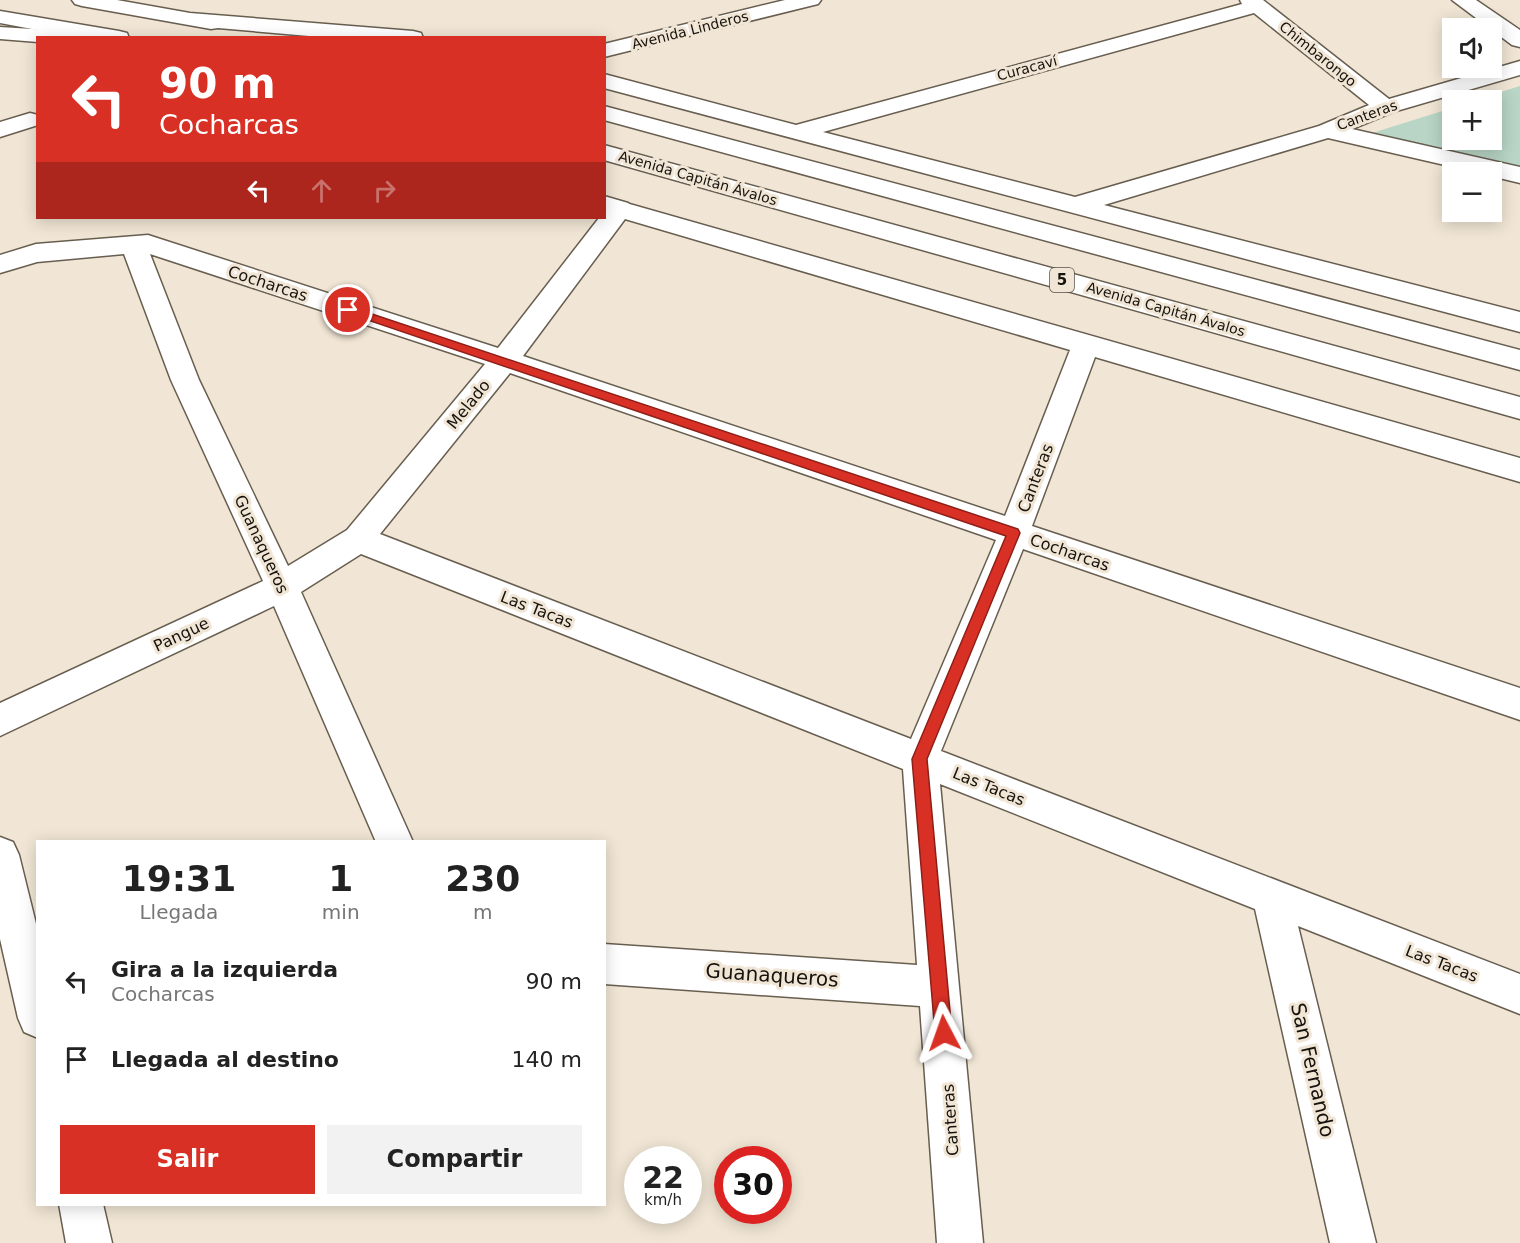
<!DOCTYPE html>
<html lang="es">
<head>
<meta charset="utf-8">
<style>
	body { margin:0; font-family:"DejaVu Sans",sans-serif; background:#f2f2f2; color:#222; height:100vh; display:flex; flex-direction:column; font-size:22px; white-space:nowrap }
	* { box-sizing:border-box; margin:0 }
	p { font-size:20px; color:#767676 }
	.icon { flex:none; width:33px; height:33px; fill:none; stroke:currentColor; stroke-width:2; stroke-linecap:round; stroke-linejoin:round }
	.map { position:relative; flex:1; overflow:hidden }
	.panel { position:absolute; left:36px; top:840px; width:570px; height:366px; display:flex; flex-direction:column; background:#fff; border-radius:0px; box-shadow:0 3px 15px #0003 }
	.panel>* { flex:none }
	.banner { position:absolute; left:36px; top:36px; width:570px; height:183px; border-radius:0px; box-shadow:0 3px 15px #0003; background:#d93025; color:#fff; overflow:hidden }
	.controls { position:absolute; left:1442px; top:18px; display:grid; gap:12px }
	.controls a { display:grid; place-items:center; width:60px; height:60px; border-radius:0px; background:#fff; box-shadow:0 3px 15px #0003; font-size:30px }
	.speed { position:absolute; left:624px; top:1146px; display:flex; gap:12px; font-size:30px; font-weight:700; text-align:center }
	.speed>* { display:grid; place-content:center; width:78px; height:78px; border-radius:50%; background:#fff; box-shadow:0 3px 15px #0003; line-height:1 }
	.speed small { font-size:15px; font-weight:400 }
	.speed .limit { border:9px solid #d22; background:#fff; color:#111 }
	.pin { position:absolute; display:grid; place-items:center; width:51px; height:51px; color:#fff; margin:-26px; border:3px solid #fff; border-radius:50%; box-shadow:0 2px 6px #0007 }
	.me { position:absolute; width:66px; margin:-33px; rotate:356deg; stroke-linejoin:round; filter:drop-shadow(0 0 4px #0008) }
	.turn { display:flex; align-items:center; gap:21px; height:126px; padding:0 24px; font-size:27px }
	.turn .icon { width:78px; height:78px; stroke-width:2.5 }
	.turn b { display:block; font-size:42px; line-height:51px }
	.lanes { display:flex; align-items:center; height:57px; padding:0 24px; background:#0003; justify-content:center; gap:30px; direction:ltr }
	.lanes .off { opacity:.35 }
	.eta { display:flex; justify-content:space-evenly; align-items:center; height:102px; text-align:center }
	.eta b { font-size:36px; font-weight:700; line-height:42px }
	.action { display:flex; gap:12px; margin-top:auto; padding:12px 24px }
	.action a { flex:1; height:69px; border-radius:0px; background:#d93025; color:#fff; font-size:24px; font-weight:700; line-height:69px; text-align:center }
	.action a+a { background:#f2f2f2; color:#222 }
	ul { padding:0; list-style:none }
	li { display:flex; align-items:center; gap:18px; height:78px; padding:0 24px }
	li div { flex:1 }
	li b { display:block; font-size:22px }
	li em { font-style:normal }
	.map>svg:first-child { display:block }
	.green { fill:#b8d5c5 }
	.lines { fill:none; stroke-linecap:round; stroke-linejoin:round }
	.minor-casing { stroke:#685e50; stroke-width:3 }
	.highway-casing { stroke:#685e50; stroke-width:3 }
	.minor { fill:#fff; fill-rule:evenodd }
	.highway { fill:#fff; fill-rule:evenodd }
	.route { fill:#d93025; stroke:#8d1f18; stroke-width:1.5 }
	.labels { text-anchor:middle; stroke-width:6; stroke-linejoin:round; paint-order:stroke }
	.far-street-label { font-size:14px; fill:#16120d; stroke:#f1e6d5 }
	.shield { fill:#f1e6d5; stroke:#585249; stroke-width:1.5 }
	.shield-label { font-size:15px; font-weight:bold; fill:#16120d }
	.street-label { font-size:16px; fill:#16120d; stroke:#f1e6d5 }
	.near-street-label { font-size:20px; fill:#16120d; stroke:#f1e6d5 }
</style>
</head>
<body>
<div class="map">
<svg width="1520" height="1243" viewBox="0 0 1520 1243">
	<rect width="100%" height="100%" fill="#f1e6d5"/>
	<path class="green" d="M1520 86V167L1372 133 1452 108V140H1491V100H1475Z"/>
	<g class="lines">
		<g class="minor-casing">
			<path id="minor" d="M785 0H821L818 4 604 57V44Z
				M1240 0H1263L1389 99 1520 61V75L1393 112 1352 129 1520 167V183L1491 176V172H1475L1328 138 1104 205 1520 312V332L604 88V74L796 125 1242 4ZM1254 13 1369 105 1319 126 1075 197 823 132Z
				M1452 0H1476L1520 30V47L1512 45Z
				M0 27 65 31 73 33 75 38H38V42L0 39Z
				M30 113 38 115V125L0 137V122Z
				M619 201 1520 458V482L1095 357 1032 526 1520 688V720L1023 549 941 751 1520 974V1014L1298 926 1376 1243H1330L1255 909 940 784 983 1243H937L920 1006 604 984V944L917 965 903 769 361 554 301 592 413 842H376L274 606 0 736V703L263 581 171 380 124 254 37 262 0 273V255L36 244 148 235 498 348 599 218H604C604 207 609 203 619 201ZM625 219 1070 350 1005 516 523 356ZM150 254 485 364 347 530 288 566 199 380ZM510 373 996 540 911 739 380 534Z
				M0 837 13 842 19 855 38 932V1038L24 1032 18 1018 0 939Z
				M59 1204H103L112 1243H66Z"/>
		</g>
		<g class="highway-casing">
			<path id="highway" d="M72 0H117L190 13 413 31 421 33 423 38H332L218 28 211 29 82 6 75 4Z
				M0 11 119 31 127 33 129 38H80L0 23Z
				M604 106 1520 350V370L604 120Z
				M604 145 1520 397V419L604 160Z
				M604 196 628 203 632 209 628 215 619 217 604 213Z"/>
		</g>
		<use href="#minor" class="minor"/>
		<use href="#highway" class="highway"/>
	</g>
	<path class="route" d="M348 306 1018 529 1020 533 927 759 952 1033 950 1039 944 1042 938 1039 935 1033 912 759 1006 536 344 312 343 310Z"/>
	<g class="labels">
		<g class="far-street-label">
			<text transform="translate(690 30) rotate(-14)" y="5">Avenida Linderos</text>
			<text transform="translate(1318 54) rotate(39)" y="5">Chimbarongo</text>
			<text transform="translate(1027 68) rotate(-15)" y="5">Curacaví</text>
			<text transform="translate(1367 115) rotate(-20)" y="5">Canteras</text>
			<text transform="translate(698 178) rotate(16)" y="5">Avenida Capitán Ávalos</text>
			<text transform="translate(1166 309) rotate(16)" y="5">Avenida Capitán Ávalos</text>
		</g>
		<rect class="shield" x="1050" y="268" width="24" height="24" rx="4.5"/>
		<g class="shield-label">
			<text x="1062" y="285">5</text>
		</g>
		<g class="street-label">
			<text transform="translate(268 283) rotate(18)" y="6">Cocharcas</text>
			<text transform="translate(468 404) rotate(-51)" y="6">Melado</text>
			<text transform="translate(1035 478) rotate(-69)" y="6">Canteras</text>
			<text transform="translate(262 544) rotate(65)" y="6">Guanaqueros</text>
			<text transform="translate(1070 552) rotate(19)" y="6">Cocharcas</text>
			<text transform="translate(537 609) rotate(21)" y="6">Las Tacas</text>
			<text transform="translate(181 634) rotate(-25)" y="6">Pangue</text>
			<text transform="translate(989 786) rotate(22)" y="6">Las Tacas</text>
			<text transform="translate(1442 963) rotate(21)" y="6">Las Tacas</text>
			<text transform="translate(950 1120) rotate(-94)" y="6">Canteras</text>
		</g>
		<g class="near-street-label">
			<text transform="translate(772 975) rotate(4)" y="7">Guanaqueros</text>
			<text transform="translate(1313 1070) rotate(77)" y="7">San Fernando</text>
		</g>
	</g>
</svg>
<div class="controls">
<a><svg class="icon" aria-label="sound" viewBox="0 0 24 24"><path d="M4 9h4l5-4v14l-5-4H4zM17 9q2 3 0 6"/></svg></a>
<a>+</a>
<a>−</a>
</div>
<div class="speed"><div>22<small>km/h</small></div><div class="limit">30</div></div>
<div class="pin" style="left:348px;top:310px;background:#d93025"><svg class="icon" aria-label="arrive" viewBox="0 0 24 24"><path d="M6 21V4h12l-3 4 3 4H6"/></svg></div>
<svg class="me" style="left:944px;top:1033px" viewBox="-20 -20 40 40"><path d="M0-17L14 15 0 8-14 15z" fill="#d93025" stroke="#fff" stroke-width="4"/></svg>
<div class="banner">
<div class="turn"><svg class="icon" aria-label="left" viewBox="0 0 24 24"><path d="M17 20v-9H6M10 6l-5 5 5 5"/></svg><div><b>90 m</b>Cocharcas</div></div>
<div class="lanes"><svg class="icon" aria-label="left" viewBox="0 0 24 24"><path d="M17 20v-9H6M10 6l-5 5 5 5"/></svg><svg class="icon off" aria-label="ahead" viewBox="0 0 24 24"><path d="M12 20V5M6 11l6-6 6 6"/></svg><svg class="icon off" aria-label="right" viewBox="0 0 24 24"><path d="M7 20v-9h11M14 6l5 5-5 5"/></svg></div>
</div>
<section class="panel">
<div class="eta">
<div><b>19:31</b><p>Llegada</p></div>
<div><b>1</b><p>min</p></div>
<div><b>230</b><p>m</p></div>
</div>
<ul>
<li><svg class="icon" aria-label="left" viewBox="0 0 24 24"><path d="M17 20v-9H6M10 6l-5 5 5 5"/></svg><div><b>Gira a la izquierda</b><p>Cocharcas</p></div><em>90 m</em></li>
<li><svg class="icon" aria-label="arrive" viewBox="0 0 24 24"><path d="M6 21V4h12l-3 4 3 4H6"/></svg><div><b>Llegada al destino</b></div><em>140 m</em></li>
</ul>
<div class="action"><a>Salir</a><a>Compartir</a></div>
</section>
</div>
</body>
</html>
